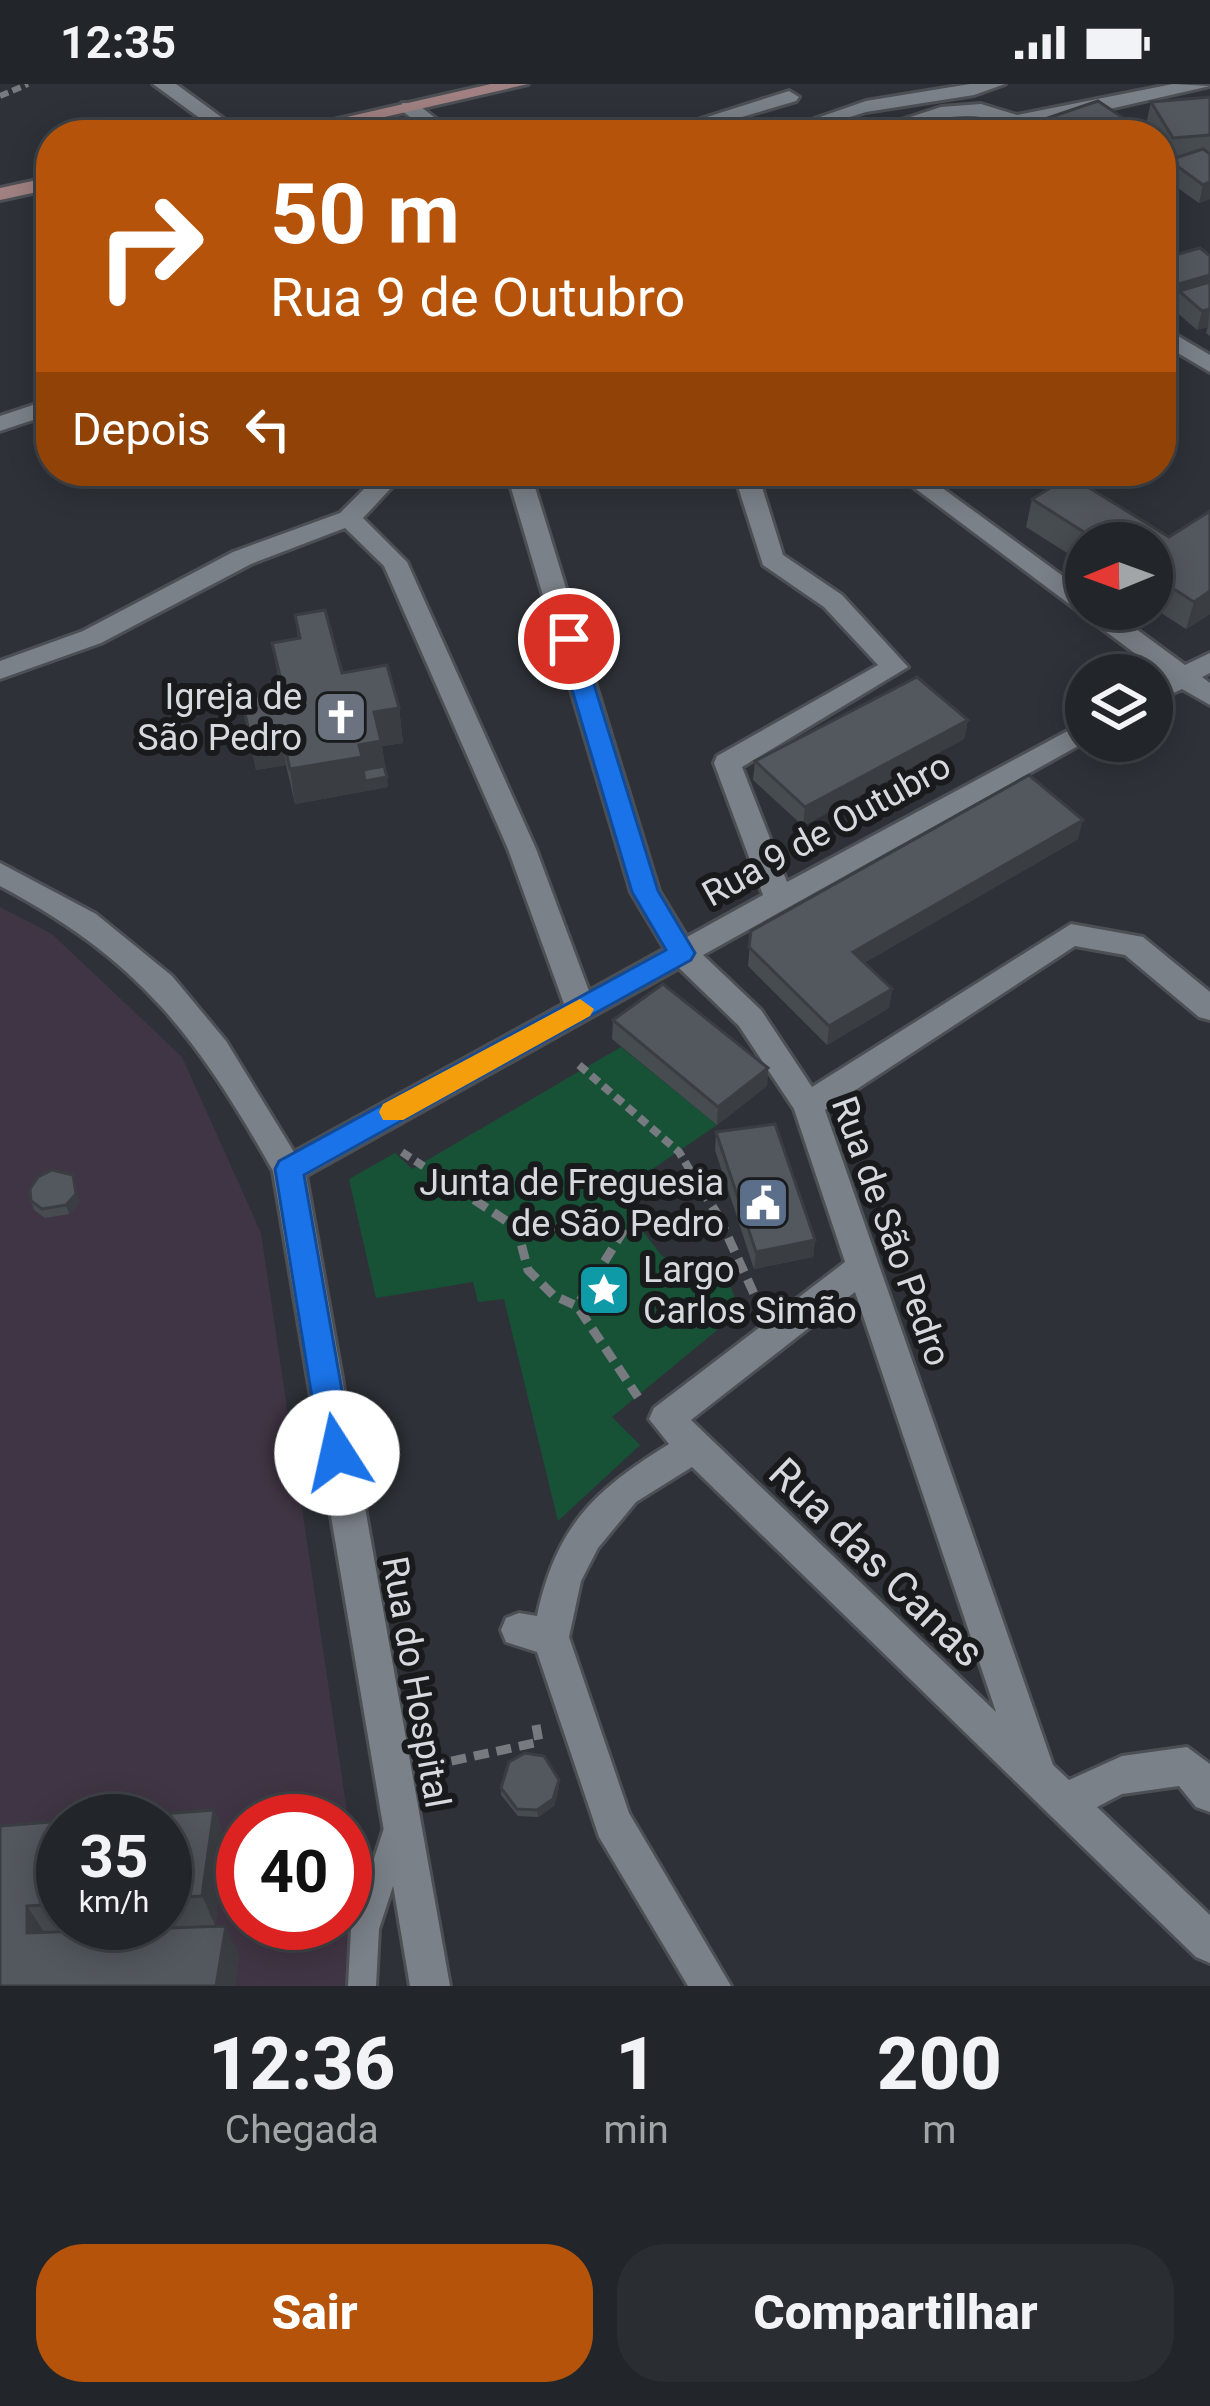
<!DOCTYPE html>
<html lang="pt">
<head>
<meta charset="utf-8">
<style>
	body { margin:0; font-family:Roboto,sans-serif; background:#2a2e32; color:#f1f3f6; height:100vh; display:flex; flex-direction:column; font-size:45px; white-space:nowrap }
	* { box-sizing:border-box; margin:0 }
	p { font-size:39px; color:#a2a5a8 }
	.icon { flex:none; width:66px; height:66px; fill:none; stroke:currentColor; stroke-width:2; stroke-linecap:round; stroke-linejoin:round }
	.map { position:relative; height:1902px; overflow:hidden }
	.side { display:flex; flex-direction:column; background:#22262a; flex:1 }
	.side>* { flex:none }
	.banner { position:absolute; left:36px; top:36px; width:1140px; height:366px; border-radius:48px; box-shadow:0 6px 30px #0003,0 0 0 3px #3f4347; background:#b45309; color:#fff; overflow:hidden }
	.needle { width:78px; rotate:269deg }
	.fabs { position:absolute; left:1065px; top:438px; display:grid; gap:24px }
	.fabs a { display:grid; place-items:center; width:108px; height:108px; border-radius:50%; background:#22262a; box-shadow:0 6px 30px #0003,0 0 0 3px #3f4347; font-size:60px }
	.speed { position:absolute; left:36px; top:1710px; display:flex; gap:24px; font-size:60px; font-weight:700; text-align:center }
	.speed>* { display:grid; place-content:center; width:156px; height:156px; border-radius:50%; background:#22262a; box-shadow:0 6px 30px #0003,0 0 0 3px #3f4347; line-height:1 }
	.speed small { font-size:30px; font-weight:400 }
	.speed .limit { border:18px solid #d22; background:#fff; color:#111 }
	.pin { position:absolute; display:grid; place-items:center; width:102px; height:102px; color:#fff; margin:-51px; border:6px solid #fff; border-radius:50%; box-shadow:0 3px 12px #0007 }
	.me { position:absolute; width:132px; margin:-66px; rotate:350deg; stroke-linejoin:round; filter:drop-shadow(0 0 9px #0008) }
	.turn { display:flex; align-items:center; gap:42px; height:252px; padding:0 36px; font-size:54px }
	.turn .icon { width:156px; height:156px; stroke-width:2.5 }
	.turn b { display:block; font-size:84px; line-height:102px }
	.then { display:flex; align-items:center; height:114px; padding:0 36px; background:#0003; gap:24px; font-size:45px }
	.eta { display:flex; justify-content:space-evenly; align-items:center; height:204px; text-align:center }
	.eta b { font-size:72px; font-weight:800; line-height:84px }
	.primary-button { display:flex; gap:24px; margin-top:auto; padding:24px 36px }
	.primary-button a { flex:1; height:138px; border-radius:48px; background:#b45309; color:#fff; font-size:48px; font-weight:800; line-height:138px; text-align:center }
	.primary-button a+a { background:#2a2e32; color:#f1f3f6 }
	.status { display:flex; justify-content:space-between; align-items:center; height:84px; padding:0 60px; background:#22262a; direction:ltr }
	.status svg { height:33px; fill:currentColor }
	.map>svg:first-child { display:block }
	.medical { fill:#403544; fill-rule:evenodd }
	.green { fill:#175237 }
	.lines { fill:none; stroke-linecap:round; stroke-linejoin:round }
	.service-casing { stroke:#4c4f54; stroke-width:6 }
	.minor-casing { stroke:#4c4f54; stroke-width:6 }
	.tertiary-casing { stroke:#4c4f54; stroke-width:6 }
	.secondary-casing { stroke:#4c4f54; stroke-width:6 }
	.path-far2 { stroke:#777b80; stroke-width:6; stroke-dasharray:9 4.5; stroke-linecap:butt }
	.path-far1 { stroke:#777b80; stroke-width:8; stroke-dasharray:10 6; stroke-linecap:butt }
	.path { stroke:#777b80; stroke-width:9; stroke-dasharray:15 8; stroke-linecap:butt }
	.service { fill:#7b8188; fill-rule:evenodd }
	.minor { fill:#7b8188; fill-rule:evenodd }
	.tertiary { fill:#7b8188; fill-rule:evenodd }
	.secondary { fill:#a08081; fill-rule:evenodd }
	.wall { fill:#474c51 }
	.shaded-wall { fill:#3a3e42 }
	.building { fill:#53585e; stroke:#3a3e42; stroke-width:3 }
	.route { fill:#1a73e8; stroke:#114b97; stroke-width:3 }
	.slow { fill:#f59e0b }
	.labels { text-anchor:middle; stroke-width:12; stroke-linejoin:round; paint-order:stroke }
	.poi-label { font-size:36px; fill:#d6d9dd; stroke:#181a1c; text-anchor:end }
	.street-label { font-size:36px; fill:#d6d9dd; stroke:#181a1c }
	.near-street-label { font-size:42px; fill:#d6d9dd; stroke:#181a1c }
</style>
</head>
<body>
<div class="status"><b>12:35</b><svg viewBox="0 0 49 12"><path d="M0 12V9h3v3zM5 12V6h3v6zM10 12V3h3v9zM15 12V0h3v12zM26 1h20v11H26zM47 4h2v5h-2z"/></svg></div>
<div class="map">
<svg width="1210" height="1902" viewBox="0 0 1210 1902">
	<rect width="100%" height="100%" fill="#2e3238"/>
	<path class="medical" d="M0 823 52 850 182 973 261 1149 373 1902H0ZM63 1737H165V1839H63ZM243 1737H345V1839H243Z"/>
	<path class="green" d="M621 963 717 1041 648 1088 637 1118V1140L662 1172 728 1196 740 1227 612 1333 640 1361 558 1437 504 1215 478 1218 473 1198 376 1214 349 1095 395 1069 412 1085Z"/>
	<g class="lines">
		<g class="service-casing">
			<path id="service" d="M397 1733 407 1737 411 1747 379 1845 376 1902H348L351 1845 383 1747 387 1737Z"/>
		</g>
		<g class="minor-casing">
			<path id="minor" d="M153 0H176L246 51H223Z
				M970 0H1005L974 11 866 28 824 41 814 35 866 17Z
				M1173 0 1210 2 996 51H966L998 37C951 20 903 51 855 51L941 23 981 20 1017 31Z
				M789 7 799 13 796 17 681 51H650Z
				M402 19H416L457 51H434L402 27Z
				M1161 242 1210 271V288L1161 259Z
				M51 315V330L0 347V332Z
				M382 387H407L363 434 407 478 536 765 589 907 665 865 631 808 506 387H530L659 807 687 853 763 811 714 679 717 672 878 581 824 523 763 481 733 387H757L783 471 842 511 908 583 742 683 787 798 1086 637 1087 657 703 871 761 926 812 1003 1071 840 1143 853 1210 908V936L1199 933 1125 871 1075 862 825 1026 1053 1681 1069 1696 1122 1672 1187 1663 1210 1680V1728L1196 1723 1179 1702 1122 1710 1097 1723 1210 1831V1879L1196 1873 692 1383 636 1418 598 1464 581 1497 569 1553 629 1729 731 1902H688L599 1753 537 1568 506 1558 501 1546 506 1534 519 1529 537 1532C556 1443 593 1407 669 1360L649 1335 654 1324 845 1178 794 1025 739 942 679 884 300 1095 289 1099 278 1095 273 1086 278 1077 564 920 508 765 384 482 345 444 251 480 101 559 0 595V577L83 547 233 468 340 429ZM855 1208 996 1628 691 1336Z
				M892 387H919L1086 509V525H1109L1185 581 1210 569V589L1202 593 1210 599V621L1182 605 1152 619V599L1165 592Z"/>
		</g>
		<g class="tertiary-casing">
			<path id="tertiary" d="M0 779 96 830 172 892 226 957 305 1086 450 1902H410L273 1087C197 953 140 876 0 802Z"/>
		</g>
		<g class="secondary-casing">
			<path id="secondary" d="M491 0H528L306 51H268Z
				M51 93V105L0 116V104Z"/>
		</g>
		<path class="path-far2" d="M0 12 28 0"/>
		<path class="path-far1" d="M579 981 679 1068 702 1106
			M402 1068 459 1106"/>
		<path class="path" d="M455 1103 517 1144 528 1186 553 1211 577 1222 638 1313
			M700 1103 719 1133
			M627 1141 719 1133 760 1223
			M517 1144 627 1141 577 1222
			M429 1682 539 1658 536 1641"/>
		<use href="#service" class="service"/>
		<use href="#minor" class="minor"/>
		<use href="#tertiary" class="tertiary"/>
		<use href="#secondary" class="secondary"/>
	</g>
	<path class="wall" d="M1210 13V115L1199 119 1165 95 1168 80 1161 70V51H1149L1145 45 1151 18Z
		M1122 33 1119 51H1037L1039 37Z
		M1161 156 1177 170 1210 172V252L1206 249 1208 243 1197 246 1174 226 1176 219 1168 221 1161 215Z
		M1070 392 1169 453 1210 427V530L1186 545 1152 523V459H1086V481L1026 443 1032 415Z
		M295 531 342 589 399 624 403 659 382 662 388 703 295 720 286 681 256 686 242 615 281 609 272 559 298 555Z
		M968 636 964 655 803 742 753 696 755 677Z
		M1078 755 864 879 892 905 889 924 827 961 748 882 751 847Z
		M613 936 768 984 767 1002 717 1041 612 955Z
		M716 1048 815 1156 813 1173 754 1185 715 1066Z
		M73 1091 79 1119 69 1130 45 1134 34 1126 31 1117Z
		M559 1696V1703L554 1722 538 1733 518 1732 501 1711V1704Z
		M214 1726 226 1757 215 1841 153 1844 239 1870 234 1902H0V1742L63 1737V1839H165V1737Z"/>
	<path class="shaded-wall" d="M1122 33 1119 51H1071Z
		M1210 98V115L1199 119 1203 101Z
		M1210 191V208L1179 207 1176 219 1168 221 1172 202Z
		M1210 225 1208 243 1197 246 1202 227Z
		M1210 507V530L1186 545 1194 518Z
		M399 624 403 659 382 662 388 703 295 720 290 685 359 661 374 628Z
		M968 636 964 655 803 742 805 723Z
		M281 646 286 681 256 686 250 652Z
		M1083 736 1078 755 850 887 853 868Z
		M892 905 889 924 827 961 829 942Z
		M768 984 767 1002 717 1041 718 1023Z
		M73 1091 79 1119 69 1130 66 1121Z
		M815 1156 813 1173 754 1185 756 1168Z
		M559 1696V1703L554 1722 538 1733 537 1726Z
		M214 1726 226 1757 215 1841 202 1812Z
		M27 1822 46 1851 27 1849Z
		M226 1842 239 1870 234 1902H216Z"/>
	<path class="building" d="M1210 13V51L1173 54 1151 18Z
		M1098 17 1122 33 1071 51H1059L1039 37Z
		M1203 65 1210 70V98L1203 101 1169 76Z
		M1161 156 1177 170 1161 174Z
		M1200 164 1210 172V191L1172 202 1161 193V175Z
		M1210 198V225L1202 227 1179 207Z
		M1070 392 1169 453 1210 427V507L1194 518 1152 491V459H1101L1032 415Z
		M325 526 342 589 387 581 399 624 374 628 381 657 359 661 362 673 290 685 281 646 250 652 242 615 284 608 272 559 300 554 295 531Z
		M917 593 968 636 805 723 755 677Z
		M384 682 387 693 365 697 363 686Z
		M1029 691 1083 736 853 868 892 905 829 942 749 863 751 847Z
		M663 900 768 984 718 1023 613 936Z
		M775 1040 815 1156 756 1168 716 1048Z
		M52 1086 73 1091 76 1110 66 1121 42 1125 31 1117 30 1105 38 1093Z
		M525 1669 544 1672 559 1696 553 1715 537 1726 517 1725 501 1704 509 1678Z
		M214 1726 202 1812 165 1814V1737H69Z
		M63 1737V1820L27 1822V1849L226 1842 216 1902H0V1742Z"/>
	<path class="route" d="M569 548 580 555 658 807 695 869 691 876 304 1091 353 1369 348 1379 337 1383 326 1379 321 1369 275 1085 279 1077 666 866 632 808 557 555Z"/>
	<path class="slow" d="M580 915 594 925 590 932 403 1036H383L379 1028 383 1020Z"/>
	<defs>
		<g id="church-square" transform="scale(2.7)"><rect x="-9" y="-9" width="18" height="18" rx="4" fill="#6b7280" stroke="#181a1c"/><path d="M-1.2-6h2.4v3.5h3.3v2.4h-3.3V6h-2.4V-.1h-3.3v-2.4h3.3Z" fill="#fff"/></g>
		<g id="civic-square" transform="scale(2.7)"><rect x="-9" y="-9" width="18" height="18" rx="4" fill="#5c6f8a" stroke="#181a1c"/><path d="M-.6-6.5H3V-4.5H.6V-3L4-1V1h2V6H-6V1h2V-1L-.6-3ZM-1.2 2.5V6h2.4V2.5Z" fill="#fff"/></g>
		<g id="sight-square" transform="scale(2.7)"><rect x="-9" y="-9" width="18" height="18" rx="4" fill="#0f9aa8" stroke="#181a1c"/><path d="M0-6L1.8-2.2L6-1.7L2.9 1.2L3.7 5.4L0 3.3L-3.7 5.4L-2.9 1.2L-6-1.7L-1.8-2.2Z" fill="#fff"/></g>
	</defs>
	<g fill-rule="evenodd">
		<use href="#church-square" x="341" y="633"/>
		<use href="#civic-square" x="763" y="1119"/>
		<use href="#sight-square" x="604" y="1206"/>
	</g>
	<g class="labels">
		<g class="poi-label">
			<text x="302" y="625">Igreja de<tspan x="302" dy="41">São Pedro</tspan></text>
			<text x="724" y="1111">Junta de Freguesia<tspan x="724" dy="41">de São Pedro</tspan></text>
			<text x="643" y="1198" text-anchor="start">Largo<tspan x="643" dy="41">Carlos Simão</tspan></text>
		</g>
		<g class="street-label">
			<text transform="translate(826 745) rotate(-29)" y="13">Rua 9 de Outubro</text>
			<text transform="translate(892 1147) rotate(70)" y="13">Rua de São Pedro</text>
			<text transform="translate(417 1598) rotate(80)" y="13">Rua do Hospital</text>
		</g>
		<g class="near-street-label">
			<text transform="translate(877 1478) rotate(44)" y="15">Rua das Canas</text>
		</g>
	</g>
</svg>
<div class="fabs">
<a><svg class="needle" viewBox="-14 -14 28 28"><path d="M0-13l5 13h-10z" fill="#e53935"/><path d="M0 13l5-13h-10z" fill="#a2a5a8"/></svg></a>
<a><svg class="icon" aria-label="layers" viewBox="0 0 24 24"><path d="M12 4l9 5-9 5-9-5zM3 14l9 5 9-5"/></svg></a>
</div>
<div class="speed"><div>35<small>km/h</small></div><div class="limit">40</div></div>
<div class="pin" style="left:569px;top:555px;background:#d93025"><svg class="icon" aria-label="arrive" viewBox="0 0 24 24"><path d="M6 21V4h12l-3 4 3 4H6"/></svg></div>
<svg class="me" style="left:337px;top:1369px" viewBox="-20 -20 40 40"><circle r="19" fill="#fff"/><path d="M0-13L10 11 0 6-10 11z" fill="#1a73e8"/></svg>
<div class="banner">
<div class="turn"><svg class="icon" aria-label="right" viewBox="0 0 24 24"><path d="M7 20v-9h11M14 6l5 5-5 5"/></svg><div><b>50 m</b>Rua 9 de Outubro</div></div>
<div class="then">Depois<svg class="icon" aria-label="left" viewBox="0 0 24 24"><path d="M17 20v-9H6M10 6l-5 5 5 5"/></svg></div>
</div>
</div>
<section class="side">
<div class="eta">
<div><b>12:36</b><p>Chegada</p></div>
<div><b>1</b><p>min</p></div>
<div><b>200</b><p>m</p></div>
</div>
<div class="primary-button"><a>Sair</a><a>Compartilhar</a></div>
</section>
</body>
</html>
